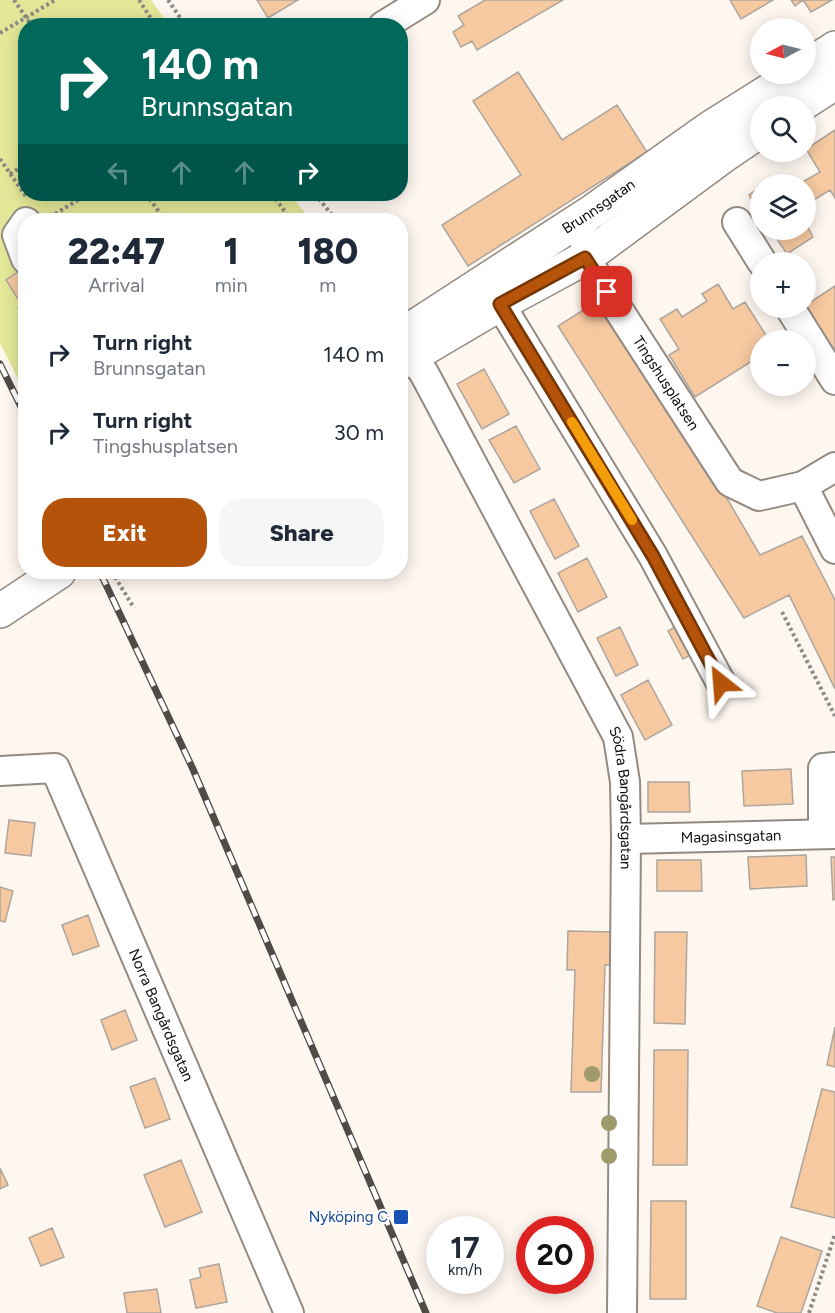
<!DOCTYPE html>
<html lang="en">
<head>
<meta charset="utf-8">
<style>
	body { margin:0; font-family:Figtree,sans-serif; background:#f6f6f7; color:#1f2937; height:100vh; display:flex; flex-direction:column; font-size:22px; white-space:nowrap }
	* { box-sizing:border-box; margin:0 }
	p { font-size:20px; color:#747a83 }
	.icon { flex:none; width:33px; height:33px; fill:none; stroke:currentColor; stroke-width:2; stroke-linecap:round; stroke-linejoin:round }
	.map { position:relative; flex:1; overflow:hidden }
	.side { position:absolute; left:18px; top:213px; width:390px; height:366px; display:flex; flex-direction:column; background:#fff; border-radius:24px; box-shadow:0 3px 15px #0003 }
	.side>* { flex:none }
	.guide { position:absolute; left:18px; top:18px; width:390px; height:183px; border-radius:24px; box-shadow:0 3px 15px #0003; background:#00695c; color:#fff; overflow:hidden }
	.needle { width:39px; rotate:263deg }
	.buttons { position:absolute; left:750px; top:18px; display:grid; gap:12px }
	.buttons a { display:grid; place-items:center; width:66px; height:66px; border-radius:50%; background:#fff; box-shadow:0 3px 15px #0003; font-size:30px }
	.speed { position:absolute; left:426px; top:1216px; display:flex; gap:12px; font-size:30px; font-weight:700; text-align:center }
	.speed>* { display:grid; place-content:center; width:78px; height:78px; border-radius:50%; background:#fff; box-shadow:0 3px 15px #0003; line-height:1 }
	.speed small { font-size:15px; font-weight:400 }
	.speed .limit { border:9px solid #d22; background:#fff; color:#111 }
	.pin { position:absolute; display:grid; place-items:center; width:51px; height:51px; color:#fff; margin:-26px; border-radius:12px; box-shadow:0 3px 9px #0006 }
	.me { position:absolute; width:66px; margin:-33px; rotate:332deg; stroke-linejoin:round; filter:drop-shadow(0 0 4px #0008) }
	.turn { display:flex; align-items:center; gap:21px; height:126px; padding:0 24px; font-size:27px }
	.turn .icon { width:78px; height:78px; stroke-width:2.5 }
	.turn b { display:block; font-size:42px; line-height:51px }
	.lanes { display:flex; align-items:center; height:57px; padding:0 24px; background:#0003; justify-content:center; gap:30px; direction:ltr }
	.lanes .off { opacity:.35 }
	.eta { display:flex; justify-content:space-evenly; align-items:center; height:102px; text-align:center }
	.eta b { font-size:36px; font-weight:800; line-height:42px }
	.button { display:flex; gap:12px; margin-top:auto; padding:12px 24px }
	.button a { flex:1; height:69px; border-radius:24px; background:#b45309; color:#fff; font-size:24px; font-weight:800; line-height:69px; text-align:center }
	.button a+a { background:#f6f6f7; color:#1f2937 }
	ul { padding:0; list-style:none }
	li { display:flex; align-items:center; gap:18px; height:78px; padding:0 24px }
	li div { flex:1 }
	li b { display:block; font-size:22px }
	li em { font-style:normal }
	.map>svg:first-child { display:block }
	.green { fill:#e3e898 }
	.building { fill:#f6c9a1; stroke:#aea59d; stroke-width:1.5 }
	.lines { fill:none; stroke-linecap:round; stroke-linejoin:round }
	.minor-casing { stroke:#938b83; stroke-width:32 }
	.major-casing { stroke:#938b83; stroke-width:36 }
	.path { stroke:#8e8983; stroke-width:4; stroke-dasharray:3 3; stroke-linecap:butt }
	.minor { stroke:#fff; stroke-width:28 }
	.major { stroke:#fff; stroke-width:33 }
	.rail-casing { stroke:#4f4b47; stroke-width:7 }
	.rail { stroke:#fff; stroke-width:4.5; stroke-dasharray:14; stroke-linecap:butt }
	.tree { fill:#9e9c6d }
	.route-casing { stroke:#753606; stroke-width:15 }
	.route { stroke:#b45309; stroke-width:10 }
	.slow { stroke:#f59e0b; stroke-width:10 }
	.transit-dot { fill:#1a4fb4; stroke:#fff; stroke-width:2 }
	.labels { text-anchor:middle; stroke-width:4.5; stroke-linejoin:round; paint-order:stroke }
	.street-label { font-size:15px; fill:#0f0c09; stroke:#fff }
	.transit-label { font-size:15px; fill:#164399; stroke:#fff; text-anchor:end }
</style>
</head>
<body>
<div class="map">
<svg width="835" height="1313" viewBox="0 0 835 1313">
	<rect width="100%" height="100%" fill="#fef7f0"/>
	<path class="green" d="M0 0H151L169 25 26 26V194H290L311 220H26L25 389 17 377 0 343Z"/>
	<path class="building" d="M257 0H298L268 18Z
		M485 0H563L477 50 472 41 461 47 453 32 464 25 458 16Z
		M730 0H773L741 19Z
		M791 0H832L811 12 803 0 795 6Z
		M518 72 562 140 617 105 647 152 468 266 442 225 521 175 473 101Z
		M835 130V198L830 190 806 205V184H799L820 172 806 149Z
		M760 187V213L749 195Z
		M806 224 813 237 787 254 771 230H806Z
		M24 268 26 270V319L18 308 22 305 6 280Z
		M718 284 733 309 745 302 769 340H760V356L695 397 669 355 679 349 660 319 677 309 682 317 707 301 702 294Z
		M835 286V352L806 305Z
		M596 302 725 495 760 555 802 536 835 600V689L789 595 744 618 558 326Z
		M484 369 509 414 482 429 457 384Z
		M516 426 540 469 514 483 489 440Z
		M554 499 579 546 555 559 530 511Z
		M587 558 607 597 578 612 558 573Z
		M685 621 700 650 683 659 668 631Z
		M620 627 638 665 616 676 597 638Z
		M648 680 672 725 645 740 621 695Z
		M791 769 793 804 744 806 742 771Z
		M648 782H689L690 812H648Z
		M9 820 35 823 31 856 5 853Z
		M806 855 807 886 750 889 748 857Z
		M831 857H835V899L833 900Z
		M657 860H701L702 891H657Z
		M0 887 13 891 5 922 0 921Z
		M88 915 99 946 73 955 62 925Z
		M568 931 614 932 613 965H605L601 1092H571L575 970H567Z
		M655 932H687L685 1024 654 1023Z
		M125 1010 137 1040 112 1050 101 1020Z
		M835 1027V1067L827 1065Z
		M654 1050H688L687 1165H653Z
		M155 1078 170 1119 145 1128 130 1087Z
		M822 1089 835 1092V1218L791 1207Z
		M181 1160 202 1212 165 1227 144 1175Z
		M0 1168 8 1185 0 1189Z
		M651 1201H686V1299H650Z
		M52 1228 64 1257 41 1266 29 1238Z
		M781 1237 822 1251 801 1313H777L757 1306Z
		M219 1264 227 1302 196 1308 190 1280 201 1277 199 1268Z
		M157 1289 161 1313H127L124 1293Z"/>
	<g class="lines">
		<g class="minor-casing">
			<g id="minor">
				<path d="M383 26 425 0"/>
				<path d="M26 222 17 235 26 259"/>
				<path d="M737 222 762 262"/>
				<path id="s1" d="M585 237V258L730 482 759 496 803 486 835 467"/>
				<path d="M500 304 653 556 721 683"/>
				<path d="M790 308 835 380"/>
				<path id="s2" d="M401 335 425 375 618 737 625 782 626 839 622 1313"/>
				<path d="M803 486 835 549"/>
				<path id="s3" d="M0 771 55 768 289 1313"/>
				<path d="M823 834V768L835 767"/>
				<path id="s4" d="M626 839 835 834"/>
			</g>
		</g>
		<g class="major-casing">
			<g id="major">
				<path d="M806 67 835 48"/>
				<path d="M799 106 835 83"/>
				<path id="s5" d="M400 336 593 211 710 128 796 74"/>
				<path d="M400 363 500 304 585 258 726 154 760 131"/>
				<path d="M0 611 59 572"/>
			</g>
		</g>
		<path class="path" d="M14 0 32 26
			M139 0 156 26
			M168 0 186 26
			M0 33 55 0
			M0 159 27 198
			M10 174 26 164
			M146 194 165 220
			M272 194 291 220
			M315 194 336 220
			M50 217 88 194
			M278 220 287 215
			M112 572 134 608
			M782 612 835 716
			M809 1313 835 1234"/>
		<use href="#minor" class="minor"/>
		<use href="#major" class="major"/>
		<g class="rail-casing">
			<path id="rail" d="M0 364 26 417
				M100 572 192 767 426 1313"/>
		</g>
		<use href="#rail" class="rail"/>
	</g>
	<g class="tree">
		<circle cx="592" cy="1074" r="8"/>
		<circle cx="609" cy="1123" r="8"/>
		<circle cx="609" cy="1156" r="8"/>
	</g>
	<g class="lines">
		<g class="route-casing">
			<path id="route" d="M607 292 585 258 500 304 653 556 721 683"/>
		</g>
		<use href="#route" class="route"/>
		<path class="slow" d="M572 422 632 520"/>
	</g>
	<rect class="transit-dot" x="393" y="1209" width="16" height="16" rx="3"/>
	<g class="labels">
		<g class="street-label">
			<text dy="5" stroke="none"><textPath href="#s5" startOffset="237">Brunnsgatan</textPath></text>
			<text dy="5" stroke="none"><textPath href="#s1" startOffset="170">Tingshusplatsen</textPath></text>
			<text dy="5" stroke="none"><textPath href="#s2" startOffset="518">Södra Bangårdsgatan</textPath></text>
			<text dy="5" stroke="none"><textPath href="#s4" startOffset="105">Magasinsgatan</textPath></text>
			<text dy="5" stroke="none"><textPath href="#s3" startOffset="324">Norra Bangårdsgatan</textPath></text>
		</g>
		<g class="transit-label">
			<text x="388" y="1222">Nyköping C</text>
		</g>
	</g>
</svg>
<div class="buttons">
<a><svg class="needle" viewBox="-14 -14 28 28"><path d="M0-13l5 13h-10z" fill="#e53935"/><path d="M0 13l5-13h-10z" fill="#747a83"/></svg></a>
<a><svg class="icon" aria-label="search" viewBox="0 0 24 24"><circle cx="10" cy="10" r="6"/><path d="M15 15l6 6"/></svg></a>
<a><svg class="icon" aria-label="layers" viewBox="0 0 24 24"><path d="M12 4l9 5-9 5-9-5zM3 14l9 5 9-5"/></svg></a>
<a>+</a>
<a>−</a>
</div>
<div class="speed"><div>17<small>km/h</small></div><div class="limit">20</div></div>
<div class="pin" style="left:607px;top:292px;background:#d93025"><svg class="icon" aria-label="arrive" viewBox="0 0 24 24"><path d="M6 21V4h12l-3 4 3 4H6"/></svg></div>
<svg class="me" style="left:721px;top:683px" viewBox="-20 -20 40 40"><path d="M0-17L14 15 0 8-14 15z" fill="#b45309" stroke="#fff" stroke-width="4"/></svg>
<div class="guide">
<div class="turn"><svg class="icon" aria-label="right" viewBox="0 0 24 24"><path d="M7 20v-9h11M14 6l5 5-5 5"/></svg><div><b>140 m</b>Brunnsgatan</div></div>
<div class="lanes"><svg class="icon off" aria-label="left" viewBox="0 0 24 24"><path d="M17 20v-9H6M10 6l-5 5 5 5"/></svg><svg class="icon off" aria-label="ahead" viewBox="0 0 24 24"><path d="M12 20V5M6 11l6-6 6 6"/></svg><svg class="icon off" aria-label="ahead" viewBox="0 0 24 24"><path d="M12 20V5M6 11l6-6 6 6"/></svg><svg class="icon" aria-label="right" viewBox="0 0 24 24"><path d="M7 20v-9h11M14 6l5 5-5 5"/></svg></div>
</div>
<section class="side">
<div class="eta">
<div><b>22:47</b><p>Arrival</p></div>
<div><b>1</b><p>min</p></div>
<div><b>180</b><p>m</p></div>
</div>
<ul>
<li><svg class="icon" aria-label="right" viewBox="0 0 24 24"><path d="M7 20v-9h11M14 6l5 5-5 5"/></svg><div><b>Turn right</b><p>Brunnsgatan</p></div><em>140 m</em></li>
<li><svg class="icon" aria-label="right" viewBox="0 0 24 24"><path d="M7 20v-9h11M14 6l5 5-5 5"/></svg><div><b>Turn right</b><p>Tingshusplatsen</p></div><em>30 m</em></li>
</ul>
<div class="button"><a>Exit</a><a>Share</a></div>
</section>
</div>
</body>
</html>
